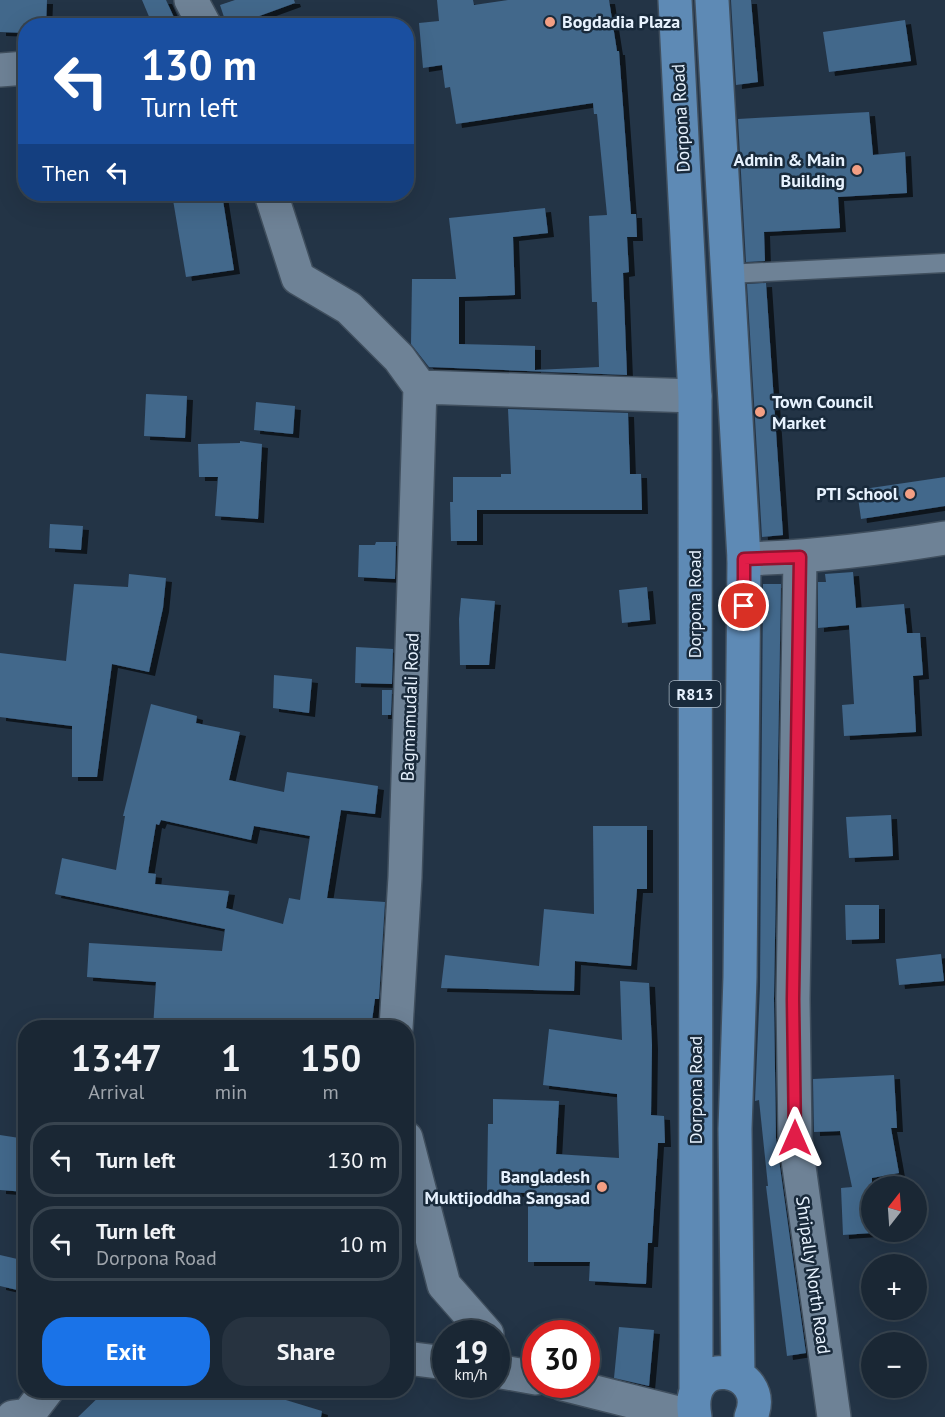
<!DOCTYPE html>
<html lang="en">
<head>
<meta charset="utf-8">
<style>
	body { margin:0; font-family:"PT Sans",sans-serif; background:#273340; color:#f1f3f6; height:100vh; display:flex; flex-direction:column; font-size:22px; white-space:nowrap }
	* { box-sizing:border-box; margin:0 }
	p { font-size:20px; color:#9fa5ac }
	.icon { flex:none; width:33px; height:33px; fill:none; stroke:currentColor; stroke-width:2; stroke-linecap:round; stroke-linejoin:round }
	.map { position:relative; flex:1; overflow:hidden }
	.drawer { position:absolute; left:18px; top:1020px; width:396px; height:378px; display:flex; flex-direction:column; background:#1a2734; border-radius:24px; box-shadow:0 6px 24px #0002,0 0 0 2px #38444f }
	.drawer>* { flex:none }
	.hud { position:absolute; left:18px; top:18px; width:396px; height:183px; border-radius:24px; box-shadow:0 6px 24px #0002,0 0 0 2px #38444f; background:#1a4fa0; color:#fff; overflow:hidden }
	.needle { width:39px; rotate:17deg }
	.tools { position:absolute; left:861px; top:1176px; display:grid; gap:12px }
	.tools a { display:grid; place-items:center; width:66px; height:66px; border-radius:50%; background:#1a2734; box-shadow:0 6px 24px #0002,0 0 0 2px #38444f; font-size:30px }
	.speed { position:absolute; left:432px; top:1320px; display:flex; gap:12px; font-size:30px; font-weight:700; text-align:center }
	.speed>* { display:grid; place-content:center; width:78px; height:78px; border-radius:50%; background:#1a2734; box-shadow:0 6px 24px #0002,0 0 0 2px #38444f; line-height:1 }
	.speed small { font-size:15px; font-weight:400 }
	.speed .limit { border:9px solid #d22; background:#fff; color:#111 }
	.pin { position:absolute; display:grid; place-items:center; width:51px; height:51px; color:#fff; margin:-26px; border:3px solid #fff; border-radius:50%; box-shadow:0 2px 6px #0007 }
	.me { position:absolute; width:66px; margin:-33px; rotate:0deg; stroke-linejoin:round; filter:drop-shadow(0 0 4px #0008) }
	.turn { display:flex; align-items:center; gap:21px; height:126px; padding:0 24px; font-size:27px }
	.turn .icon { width:78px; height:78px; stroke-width:2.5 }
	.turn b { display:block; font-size:42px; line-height:51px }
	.then { display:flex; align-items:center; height:57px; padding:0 24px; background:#0003; gap:12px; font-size:22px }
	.eta { display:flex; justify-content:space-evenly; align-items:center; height:102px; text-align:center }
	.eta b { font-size:36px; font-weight:800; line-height:42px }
	.cta { display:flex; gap:12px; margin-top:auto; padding:12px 24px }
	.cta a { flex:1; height:69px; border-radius:24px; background:#1a73e8; color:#fff; font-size:24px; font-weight:800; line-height:69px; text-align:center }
	.cta a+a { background:#273340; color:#f1f3f6 }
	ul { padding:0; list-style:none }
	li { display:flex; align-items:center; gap:18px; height:75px; margin:0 12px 9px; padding:0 12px; border:3px solid #38444f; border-radius:24px }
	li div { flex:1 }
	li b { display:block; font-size:22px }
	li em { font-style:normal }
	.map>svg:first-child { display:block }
	.building { fill:#42678b; fill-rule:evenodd; filter:url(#shadow) }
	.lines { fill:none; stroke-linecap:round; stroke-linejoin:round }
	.service-casing { stroke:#404f5e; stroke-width:21 }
	.minor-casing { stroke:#404f5e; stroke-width:36 }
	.tertiary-casing { stroke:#404f5e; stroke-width:36 }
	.primary-casing { stroke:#404f5e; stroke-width:36 }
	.service { stroke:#6e8296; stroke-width:18 }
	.minor { stroke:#6e8296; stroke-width:33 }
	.tertiary { stroke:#6e8296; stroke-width:33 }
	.primary { stroke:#5e8ab5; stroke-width:33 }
	.route-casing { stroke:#92132f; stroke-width:15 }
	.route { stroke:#e11d48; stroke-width:10 }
	.poi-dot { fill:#f39f84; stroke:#192a3b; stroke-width:2 }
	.labels { text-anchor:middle; stroke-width:5; stroke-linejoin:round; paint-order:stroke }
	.shield { fill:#192a3b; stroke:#a9b6c4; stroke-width:1.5 }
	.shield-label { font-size:16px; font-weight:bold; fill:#e7f2fe }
	.poi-label { font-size:18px; font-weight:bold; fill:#e7f2fe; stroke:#192a3b; text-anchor:end }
	.street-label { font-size:18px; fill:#e7f2fe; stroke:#192a3b }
</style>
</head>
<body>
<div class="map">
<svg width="945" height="1417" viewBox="0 0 945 1417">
	<defs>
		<filter id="shadow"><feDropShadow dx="6" dy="4" stdDeviation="0" flood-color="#0009"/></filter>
	</defs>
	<rect width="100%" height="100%" fill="#233446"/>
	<path class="building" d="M0 0H47L46 26H26V33L0 32Z
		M142 0H166L178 26H153Z
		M235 0H294L295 3 232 26H227L220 5Z
		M437 0H473L474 5 508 0H609L617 51H619L631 214H636L637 237H627L629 272 623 273 627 375 429 367 411 344 412 279H456L449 218 545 208 548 233 513 237 515 295 459 297V344L535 346V370L599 367 597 302H592L589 216 607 215 597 114H594L593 103 456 124 450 87 445 88 442 65 423 68 419 23 439 21Z
		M731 0H751L758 82 736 85Z
		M905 20 911 61 829 72 823 32Z
		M869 112 873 155 905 152 907 193 838 197 840 228 764 232 765 261 746 262 738 119Z
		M172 194H222L234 270 186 277Z
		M766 283 783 535 762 537 747 284Z
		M146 394 187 396 185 438 144 436Z
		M256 402 295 406 293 434 254 430Z
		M508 409 628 413 630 474H641L642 510H477V541H451L450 502H453V477H501V474H511Z
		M240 441 262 444 258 519 215 516 218 477H199L198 444 240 443Z
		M945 477V506L861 519 857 490Z
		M50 524 83 526 81 550 49 548Z
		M376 542H396L395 579 358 577 359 545H375Z
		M853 572 856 608 904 604 907 633H920L923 675 913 676 916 732 844 736 842 705 854 704 849 625 818 628V582H826L825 574Z
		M129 574 166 578 163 608 149 672 112 664 97 777H72V726L0 717V653L66 661 74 584 128 587Z
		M763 584H781L774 999 776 1138 806 1353 787 1356 766 1186H768L759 1100 755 1101 760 986Z
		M647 587 650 620 622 623 619 590Z
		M461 598 495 601 489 665H460L459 619Z
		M356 647 393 649 392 684 355 683Z
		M274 675 312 679 309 713 273 708Z
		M382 690H392L391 715H382Z
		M151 704 197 716 196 723 240 732 229 780 284 792 287 772 378 786 375 814 341 810 327 898 385 902 379 999H375L371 1028H153L156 982 87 977 89 943 222 951 225 929 55 894 62 858 116 870 125 816H123ZM161 820 251 840 254 826 310 836 300 900 289 898 283 924 226 908 229 891 155 884 156 874 148 873 156 824 159 825Z
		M891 815 893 856 849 858 846 817Z
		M593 826H647V889H637L631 966 575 961 574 991 441 988 445 955 539 966 544 909 594 914Z
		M845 905H879V939L846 940Z
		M941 954 944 981 899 985 896 959Z
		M620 981 649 983 652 1045 651 1115 664 1116 665 1143H658L652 1243H648L646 1284 589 1281 590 1262H528V1193L487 1192 488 1124H493V1099L559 1101 556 1154 619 1158 617 1094 543 1085 549 1029 622 1040Z
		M894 1075 897 1128H891L899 1173 872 1178V1233L843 1235 841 1188 852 1187 840 1131 814 1132 813 1079Z
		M0 1135 26 1139V1192L0 1190Z
		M0 1255 26 1261V1292L0 1286Z
		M619 1327 654 1330 649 1386 614 1378Z
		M106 1390H253L322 1411 321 1417H78Z"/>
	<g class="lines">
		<g class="service-casing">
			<path id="service" d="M727 274 945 263"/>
		</g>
		<g class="minor-casing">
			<path id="minor" d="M191 0 205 26
				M0 70 26 68
				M271 194 298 278 349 308 399 358 420 387 695 396
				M800 557 793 999 795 1138 834 1417
				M744 559C812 557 878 549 945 538
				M396 1028 405 877 420 387
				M406 1138 444 1285 487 1334"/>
		</g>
		<g class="tertiary-casing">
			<path id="tertiary" d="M406 1358 446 1363
				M496 1371 536 1378
				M563 1384 694 1417
				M13 1417 28 1415 47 1390"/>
		</g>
		<g class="primary-casing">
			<path id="primary" d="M675 0 695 396 696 1388
				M712 0 744 559 740 977 735 1129 738 1376
				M695 1417C683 1349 772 1367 751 1417"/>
		</g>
		<use href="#service" class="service"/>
		<use href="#minor" class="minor"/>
		<use href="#tertiary" class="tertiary"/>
		<use href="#primary" class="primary"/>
	</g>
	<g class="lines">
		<g class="route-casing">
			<path id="route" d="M744 606V559L800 557 793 999 795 1138"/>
		</g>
		<use href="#route" class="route"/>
	</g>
	<g class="poi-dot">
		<circle cx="550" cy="22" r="6"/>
		<circle cx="857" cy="170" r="6"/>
		<circle cx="760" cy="412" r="6"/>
		<circle cx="910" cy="494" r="6"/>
		<circle cx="602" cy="1187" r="6"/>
	</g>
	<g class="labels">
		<rect class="shield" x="669.5" y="681" width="51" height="26" rx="4.5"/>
		<g class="shield-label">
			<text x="695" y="700">R813</text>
		</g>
		<g class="poi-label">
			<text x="562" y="28" text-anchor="start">Bogdadia Plaza</text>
			<text x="845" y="166">Admin &amp; Main<tspan x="845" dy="21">Building</tspan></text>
			<text x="772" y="408" text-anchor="start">Town Council<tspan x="772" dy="21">Market</tspan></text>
			<text x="898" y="500">PTI School</text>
			<text x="590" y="1183">Bangladesh<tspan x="590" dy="21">Muktijoddha Sangsad</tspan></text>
		</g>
		<g class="street-label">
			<text transform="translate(681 118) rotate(-93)" y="6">Dorpona Road</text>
			<text transform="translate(695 604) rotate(-90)" y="6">Dorpona Road</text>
			<text transform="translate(410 707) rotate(-88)" y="6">Bagmamudali Road</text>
			<text transform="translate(696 1090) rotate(-90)" y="6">Dorpona Road</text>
			<text transform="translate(813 1275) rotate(82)" y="6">Shripally North Road</text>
		</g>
	</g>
</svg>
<div class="tools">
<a><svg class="needle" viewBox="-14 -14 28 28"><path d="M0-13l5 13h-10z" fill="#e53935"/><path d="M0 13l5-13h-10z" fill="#9fa5ac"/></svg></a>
<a>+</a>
<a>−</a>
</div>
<div class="speed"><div>19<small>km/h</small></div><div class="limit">30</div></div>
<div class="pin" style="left:744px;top:606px;background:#d93025"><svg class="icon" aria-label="arrive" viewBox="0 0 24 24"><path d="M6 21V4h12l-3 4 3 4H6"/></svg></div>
<svg class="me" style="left:795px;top:1138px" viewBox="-20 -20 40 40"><path d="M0-17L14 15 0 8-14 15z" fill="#e11d48" stroke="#fff" stroke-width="4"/></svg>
<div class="hud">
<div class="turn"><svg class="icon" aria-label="left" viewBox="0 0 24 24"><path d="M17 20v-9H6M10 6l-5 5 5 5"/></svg><div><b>130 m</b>Turn left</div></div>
<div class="then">Then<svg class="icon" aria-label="left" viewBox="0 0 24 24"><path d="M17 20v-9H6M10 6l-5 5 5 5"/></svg></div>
</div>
<section class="drawer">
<div class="eta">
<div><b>13:47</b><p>Arrival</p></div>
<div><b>1</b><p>min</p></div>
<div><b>150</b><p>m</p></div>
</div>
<ul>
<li><svg class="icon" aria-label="left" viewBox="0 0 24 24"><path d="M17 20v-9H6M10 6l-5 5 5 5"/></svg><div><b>Turn left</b></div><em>130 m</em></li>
<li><svg class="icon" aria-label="left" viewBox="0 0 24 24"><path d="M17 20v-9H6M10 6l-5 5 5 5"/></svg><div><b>Turn left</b><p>Dorpona Road</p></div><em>10 m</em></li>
</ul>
<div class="cta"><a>Exit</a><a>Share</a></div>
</section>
</div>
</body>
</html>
